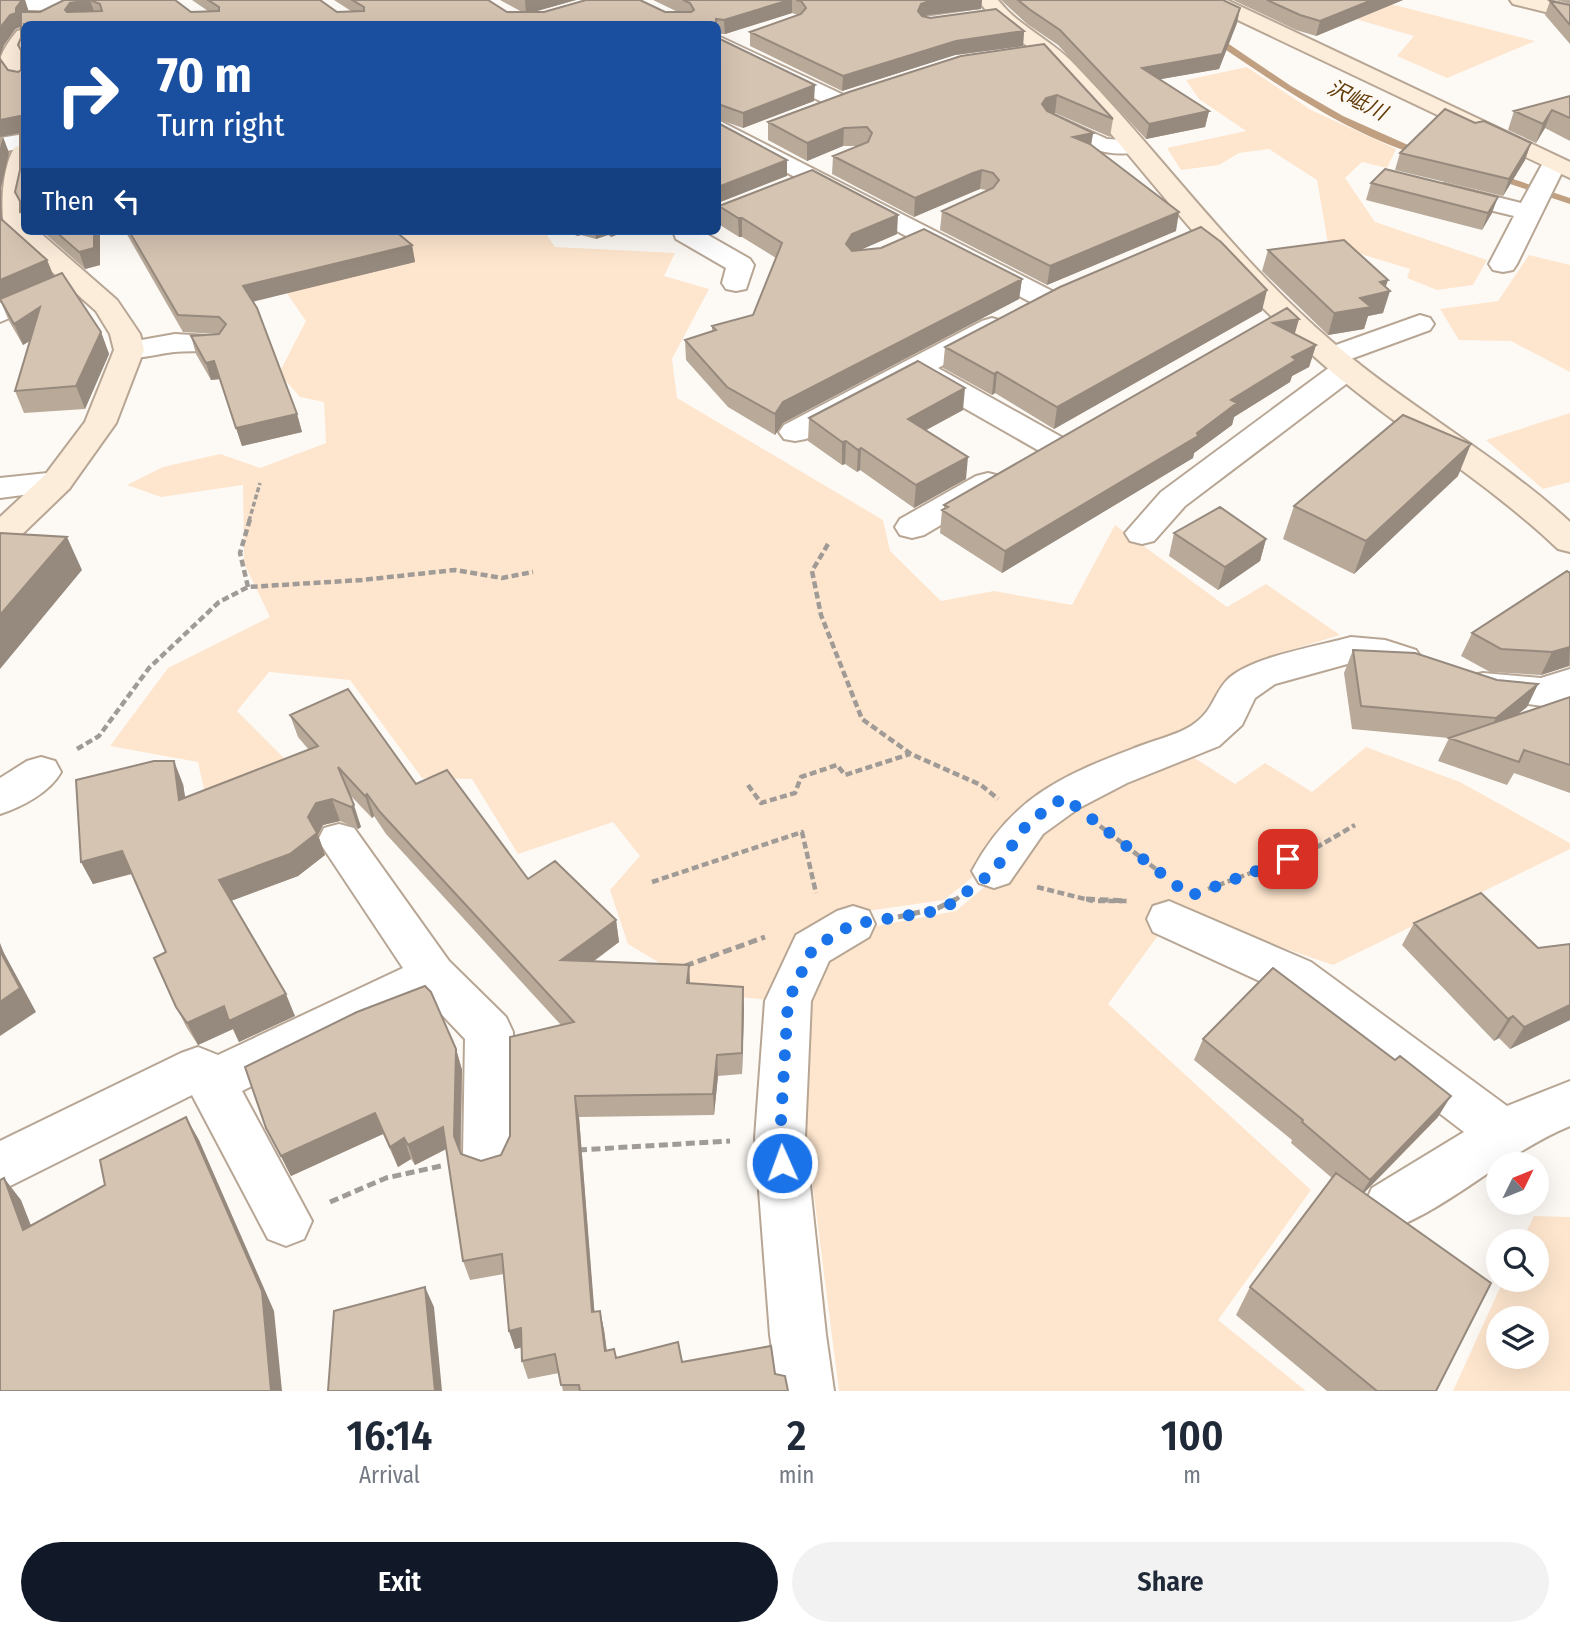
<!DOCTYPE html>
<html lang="en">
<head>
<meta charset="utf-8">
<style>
	body { margin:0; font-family:"Fira Sans Condensed","Noto Sans JP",sans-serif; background:#f2f2f3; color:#1f2937; height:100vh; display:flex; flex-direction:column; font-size:26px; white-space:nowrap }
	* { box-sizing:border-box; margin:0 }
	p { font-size:23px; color:#747a83 }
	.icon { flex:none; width:38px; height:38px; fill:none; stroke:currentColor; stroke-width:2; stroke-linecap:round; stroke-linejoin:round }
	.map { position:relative; height:1391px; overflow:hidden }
	.panel { display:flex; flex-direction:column; background:#fff; flex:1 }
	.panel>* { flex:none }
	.guide { position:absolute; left:21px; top:21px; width:700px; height:214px; border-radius:10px; box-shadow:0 7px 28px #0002; background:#1a4fa0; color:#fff; overflow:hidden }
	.needle { width:46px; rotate:47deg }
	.tools { position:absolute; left:1486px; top:1152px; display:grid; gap:14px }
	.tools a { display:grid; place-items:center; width:63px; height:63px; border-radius:50%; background:#fff; box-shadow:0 7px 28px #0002; font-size:35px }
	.pin { position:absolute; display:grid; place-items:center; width:60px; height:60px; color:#fff; margin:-30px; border-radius:14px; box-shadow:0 4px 10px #0006 }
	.me { position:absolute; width:77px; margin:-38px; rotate:358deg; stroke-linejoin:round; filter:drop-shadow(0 0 5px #0008) }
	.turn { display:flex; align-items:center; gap:24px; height:147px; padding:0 21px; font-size:32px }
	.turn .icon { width:91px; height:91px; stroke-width:2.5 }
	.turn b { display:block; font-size:49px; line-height:60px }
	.then { display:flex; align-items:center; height:66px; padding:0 21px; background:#0003; gap:14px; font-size:26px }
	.eta { display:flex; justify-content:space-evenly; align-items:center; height:119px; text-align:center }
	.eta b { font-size:42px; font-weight:600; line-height:49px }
	.button { display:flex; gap:14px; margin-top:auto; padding:14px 21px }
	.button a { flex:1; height:80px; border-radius:42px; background:#111827; color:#fff; font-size:28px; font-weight:600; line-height:80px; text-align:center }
	.button a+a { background:#f2f2f3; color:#1f2937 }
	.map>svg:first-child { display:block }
	.green { fill:#fee6ce; fill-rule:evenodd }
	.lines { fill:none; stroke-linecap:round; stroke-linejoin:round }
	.stream { fill:#c0a081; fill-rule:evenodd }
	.street-casing { stroke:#b8a695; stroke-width:4 }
	.secondary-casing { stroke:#b8a695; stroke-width:4 }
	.path-far2 { stroke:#a09b96; stroke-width:3.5; stroke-dasharray:5 2.5; stroke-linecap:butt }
	.path-far1 { stroke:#a09b96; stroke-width:4.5; stroke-dasharray:7 3.5; stroke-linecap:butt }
	.path { stroke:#a09b96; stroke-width:5; stroke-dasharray:9 4.5; stroke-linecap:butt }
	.street { fill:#fff; fill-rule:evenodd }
	.secondary { fill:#fcecda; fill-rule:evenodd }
	.wall { fill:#b8a999 }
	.shaded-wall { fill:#96897d }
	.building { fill:#d6c4b2; stroke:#96897d; stroke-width:2; fill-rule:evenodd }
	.route { stroke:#1a73e8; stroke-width:12; stroke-dasharray:0 21.6 }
	.labels { text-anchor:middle; stroke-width:5; stroke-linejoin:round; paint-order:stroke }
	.far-water-label { font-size:21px; font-style:italic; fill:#623b08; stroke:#fdfaf6 }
</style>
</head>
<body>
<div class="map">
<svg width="1570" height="1391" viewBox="0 0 1570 1391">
	<rect width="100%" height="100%" fill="#fdfaf6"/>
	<path class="green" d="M1290 0H1375L1535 41 1447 78 1397 56 1414 36Z
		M1247 67 1311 110 1396 149 1387 168 1362 162 1345 178 1375 222 1487 260 1473 285 1437 290 1407 278 1410 269 1328 244 1317 180 1269 149 1239 153 1219 165 1181 170 1167 148 1246 131 1199 99 1186 80Z
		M203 231H544L555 247 675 253 664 276 709 289 672 359 677 398 883 520 890 551 941 601 994 591 1072 605 1115 525 1227 607 1266 584 1340 635 1258 660 1213 698 1194 726 984 868 944 900 860 912 779 1001 711 994 628 944 610 890 640 856 613 822 518 854 472 779 422 778 350 680 269 672 237 711 289 763 206 799 198 762 110 746 168 668 270 617 244 563 243 485 161 497 127 485 163 467 220 454 260 468 326 443 324 402 300 397 279 373 306 321 248 237Z
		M1529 255 1570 265V372L1511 341 1459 340 1440 309 1498 301Z
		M1570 413V482L1543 489 1486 440Z
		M1366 747 1460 782 1570 843V849L1333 965 1176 911 1108 1004 1311 1190 1218 1320 1306 1391H839L807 1141 802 1001 823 951 860 929 956 911 1007 868 1033 830 1182 750 1235 784 1265 763 1312 792Z
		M1534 1216 1570 1217V1391H1453L1504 1279H1536V1241H1522ZM1498 1318H1536V1356H1498Z"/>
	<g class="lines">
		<path class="stream" d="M1211 36H1217L1291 86 1343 116 1426 153 1422 156C1345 133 1277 84 1211 40Z
			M1492 174H1498L1570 198V204L1492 178Z"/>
		<g class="street-casing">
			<path id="street" d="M0 0H67L73 5 70 9 63 11 0 9Z
				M718 36 848 97 851 102 848 107H832L718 50Z
				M1054 115 1107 139 1143 141 1146 146 1143 151C1105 160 1078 144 1046 127L1042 122 1046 117Z
				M718 120 1056 293 1060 299 1056 305 1046 307 1036 305 718 136Z
				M24 134V148L0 152V138Z
				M1554 157 1563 159 1566 164 1517 264 1513 270 1503 272 1493 270 1489 264 1514 216 1436 197 1432 192 1436 187 1445 184 1521 203 1545 159Z
				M673 231H701L750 259 754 265 746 289 736 291 726 289 722 283 726 268 676 239Z
				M54 281 64 283 68 289 64 295 0 322V303Z
				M1420 315 1430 318 1434 324 1430 330 1348 360 1358 363 1362 369 1358 375 1185 506 1154 541 1142 544 1130 541 1125 533 1161 492 1334 364 1322 362 1317 356 1322 350Z
				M992 318 1002 321 1006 327 1002 333 938 368 1065 439 1070 446 1065 453 1054 456 1043 453 915 380 806 439 795 441 784 439 779 432 784 425 982 321Z
				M175 334 224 337 229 343 224 349C208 353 191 350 174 352 155 354 137 361 119 356L114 350 119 344Z
				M57 472 69 475 73 482 69 489 0 498V478Z
				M988 473 1000 476 1004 483 1000 490 924 535 912 538 900 535 895 527 900 519 976 476Z
				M1351 637 1385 640 1416 650 1422 659 1416 668 1403 672 1382 666 1351 663 1275 684 1255 698 1242 725 1219 746 1127 783 1079 808 1043 834 1009 883 994 888 979 883 972 871C1010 800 1060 776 1132 749 1151 741 1175 736 1191 726 1213 712 1213 695 1227 680 1249 657 1319 646 1351 637Z
				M1570 669V697L1543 706 1469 696 1464 686 1469 676 1483 673 1541 678Z
				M41 757 55 761 61 772C50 792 22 807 0 814V778L27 761Z
				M339 824 354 828 449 961 506 1017 513 1032V1156L506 1173 488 1179 470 1173 463 1156 465 1039 427 999 242 1091 312 1221 304 1239 286 1246 268 1239 192 1095 0 1191V1141L181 1053 198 1047 218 1055 403 968 318 840 324 828Z
				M1169 901 1311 962 1507 1106 1570 1081V1126C1505 1153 1456 1204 1390 1230L1372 1222 1364 1205 1372 1188 1464 1132 1279 990 1153 932 1147 919 1153 906Z
				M853 906 869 911 875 924 869 937 829 961 811 1001 805 1138 826 1335 834 1391H778L770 1335 755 1138 765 1001 796 935 837 911Z"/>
		</g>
		<g class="secondary-casing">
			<path id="secondary" d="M978 0H998C1019 27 1052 40 1075 65 1162 155 1235 258 1330 340 1406 406 1496 454 1570 522V552L1558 549C1480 475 1387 423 1308 351 1215 268 1143 167 1060 75 1035 47 1000 32 978 0Z
				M1201 0H1227L1570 162V178L1204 4Z
				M1510 0H1546L1570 6V18L1513 4Z
				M24 29V53L20 60 24 65V85L16 83 0 64C0 52 10 40 17 31Z
				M24 145V186L19 209 24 219V231H38L117 300 140 334 144 350 116 423 69 489 12 544 0 547V517L45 475 85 422 114 350 110 334 96 311 5 230C0 210 2 166 15 147Z"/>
		</g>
		<path class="path-far2" d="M249 521 260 483"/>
		<path class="path-far1" d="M828 544 812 571 821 615 862 719 911 754 981 785 998 799
			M248 587 240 553 250 519
			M77 749 99 736 149 668 219 602 248 587 362 580 455 570 502 578 533 572
			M748 785 761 803 795 793 801 777 837 765 845 775 910 754
			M1100 826 1165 876
			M652 882 802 832 816 893
			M1037 887 1093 901
			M1208 889 1312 850 1355 825
			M954 901 959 897
			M1098 901H1126"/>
		<path class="path" d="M1086 899 1127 901
			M898 917 938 908 956 899
			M685 966 765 937
			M578 1150 730 1141
			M330 1202 386 1178 441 1166"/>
		<use href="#street" class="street"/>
		<use href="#secondary" class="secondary"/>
	</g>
	<path class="wall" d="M0 0H25L29 12H40L64 0H175L191 12 208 11 192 0H319L337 12 351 11 334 0H488L507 12H522L500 0H576L534 12H678L653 0H982L981 9 925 17 1024 31 1023 46 955 55 842 91 750 46V32L798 15 792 13 725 34H718V24H24V223L20 212V204L15 192 20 170V133L0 137 8 70 18 72 21 70V54L18 45 21 38V22L4 45Z
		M1001 0H1223L1240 8 1237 23 1219 69 1160 79 1209 111 1205 127 1146 139 1058 45 1027 24Z
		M1233 0H1403L1316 36 1296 30Z
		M1556 0H1570V4Z
		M1550 1 1570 5V44L1545 15Z
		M718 38 814 101 743 128 718 119Z
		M1044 44 1113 119 1110 137 1055 113H1052L1093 133 1091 145 1176 231 1047 285 940 230 942 211 987 190 980 189 971 192 914 217 832 174 833 156 859 146H843L807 161 768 140V122Z
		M1570 96V141L1545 128 1536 143 1508 130 1514 111Z
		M1475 123 1531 143 1525 160 1503 196 1395 170 1400 153Z
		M3 137 9 153 1 188 2 220 47 260 54 277 101 332 109 354 85 409 24 413 15 391 30 341 23 345 9 321 0 300V138Z
		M1371 183 1492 213 1482 230 1366 200Z
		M719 206 897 234 858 251 1022 279 1019 299 783 423 775 435 728 407 686 360 685 340 712 331V326L753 315 776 258 742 237H739L720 225Z
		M42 231H100V265L85 269Z
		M125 231H395L412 245 415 262 253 301 297 414 302 432 242 446 220 379 211 380 196 354 191 336 219 334 183 332Z
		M566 231H626L611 237 608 235 596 239 581 235 577 236Z
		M1268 250 1386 288 1383 313 1368 316 1364 329 1328 335 1262 271Z
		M1262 311 1054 429 995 393 992 395 943 368 945 347Z
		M1294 334 1316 345 1309 367 1292 376 1290 382 1234 417 1232 425 1194 453 1193 458 1002 573 940 533 942 510H944V505Z
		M963 410 926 430 966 479 914 508 860 470 857 472 845 464 842 465 808 441 809 418Z
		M1458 476 1354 574 1283 539 1294 506Z
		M1174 533 1266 539 1260 561 1218 590 1169 556Z
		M1570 573V667L1569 666 1541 675 1490 672 1461 656 1472 633Z
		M1353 650 1497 680 1538 684 1527 707 1517 715 1570 697V793L1514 773 1507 785 1438 761 1449 738 1352 729 1344 673Z
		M290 715 416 784 528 879 616 920 619 942 593 962 689 965 690 984 744 1008 742 1074 718 1076 714 1115 579 1117 594 1312 600 1311 604 1330 607 1351 616 1358 682 1362 775 1374 788 1391H563L559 1373 528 1379 522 1361V1347L515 1349 509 1331 504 1274 470 1280 463 1261 446 1149 415 1165 411 1159 398 1167 383 1134 291 1176 266 1128 456 1049 462 1070 461 1154 481 1161 501 1155 561 1025 386 834 374 816 372 818 349 794 361 827 358 829 340 821 323 825 318 835 325 855 298 876 231 901 295 1016 239 1042 233 1029 198 1045 187 1028 176 1007 166 952 132 874 93 884 81 862 183 784 185 797 309 750 298 737Z
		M1414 923 1570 1020 1510 1049 1499 1038 1494 1041 1402 945Z
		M1203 1039 1438 1117 1364 1193 1436 1391H1327L1236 1315 1250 1287 1332 1178 1291 1143 1292 1140 1194 1060Z"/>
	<path class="shaded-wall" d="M22 0H25L29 13 21 27 15 29 4 45 0 56V28Z
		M90 0 95 14 75 17 65 10 70 3Z
		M525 0H576L526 14Z
		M789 0H792V13L725 34 724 20Z
		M938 0H982L981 9 928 15 920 18 918 11 921 4 929 1Z
		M1372 0H1403L1316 36 1320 21Z
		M1240 8 1237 23 1219 69 1139 83 1142 68Z
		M1024 31 1023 46 955 55 842 91 843 76 956 41Z
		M815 85 814 101 743 128V113Z
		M1057 95 1055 113 1044 115 1042 104 1046 98Z
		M1552 110 1545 128 1536 143 1543 124Z
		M1209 111 1205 127 1146 139 1149 124Z
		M20 116 24 132 0 137V120Z
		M844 128 843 146 807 161V143Z
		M1093 133 1090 151 1073 137Z
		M3 137 9 153 1 188 2 230 0 225V148Z
		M1531 143 1525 160 1503 196 1509 179Z
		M787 160V176L718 203V187Z
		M982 170 980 189 914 217 915 198Z
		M1498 197 1492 213 1482 230 1488 213Z
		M1179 212 1176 231 1047 285 1050 266Z
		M898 215 897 234 851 254 846 244 852 234Z
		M738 218H742V237H739Z
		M94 231H100V265L85 269 79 252Z
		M576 231H581V235L577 236Z
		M595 231H608V235L596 239Z
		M610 231H626L611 237Z
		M412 245 415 262 248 303 243 286Z
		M47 260 54 277 0 300V280Z
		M1022 279 1019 299 783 423 775 435V414L783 402Z
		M1388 280 1384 292 1390 291 1383 313 1368 316 1364 329 1328 335 1334 313 1360 298 1380 282Z
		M1267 290 1262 311 1054 429 1057 407Z
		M40 307 49 329 23 345 14 324Z
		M1299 319 1293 340 1273 323Z
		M101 332 109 354 85 409 76 386Z
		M1316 345 1309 367 1292 376 1290 382 1234 417 1232 425 1194 453 1193 458 1002 573 1005 551 1197 433 1231 400 1292 357Z
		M214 361 220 379 211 380 206 363Z
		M997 372 995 393 992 395 994 374Z
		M965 388 963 410 906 441 908 419Z
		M297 414 302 432 242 446 236 428Z
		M846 441 845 464 842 465V442Z
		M1471 444 1458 476 1354 574 1366 541Z
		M861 448 860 470 857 472 858 450Z
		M968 457 966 479 914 508 916 485Z
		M67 537 82 570 0 669V615Z
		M1266 539 1260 561 1218 590 1225 567Z
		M1570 647 1569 666 1541 675 1552 652Z
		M1538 684 1527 707 1484 741 1496 718Z
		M174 761 183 784 189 822 179 800Z
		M367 794 374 816 372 818 365 796Z
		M332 799 340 821 323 825 318 835 325 855 298 876 228 902 219 880 308 817 316 803Z
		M354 805 361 827 358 829 351 807Z
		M122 851 134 873 93 884 81 862Z
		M616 920 619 942 565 982 561 960Z
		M0 943 4 953 36 1012 0 1036Z
		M689 965 690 986 687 983Z
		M743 987 744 1008 742 1074V1053Z
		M286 994 295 1016 239 1042 233 1029 198 1045 187 1023 224 1006Z
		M1570 1005V1020L1510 1049 1524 1027Z
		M1513 1016 1499 1038 1494 1041 1508 1019Z
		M456 1049 462 1070 460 1156 454 1136Z
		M717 1055 718 1076 714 1115 713 1094Z
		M575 1096 579 1117 596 1331 592 1312Z
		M1451 1096 1438 1117 1357 1200 1370 1180Z
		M375 1113 383 1134 291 1176 281 1156Z
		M186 1117 199 1140 274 1311 282 1391H271Z
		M443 1127 450 1147 415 1165 408 1145Z
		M404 1138 411 1159 398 1167 390 1147Z
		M4 1178 21 1200 41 1251 23 1230Z
		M425 1287 434 1307 442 1391H435Z
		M600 1311 604 1330 609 1369 605 1351Z
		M521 1328 526 1346 515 1349 509 1331Z"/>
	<path class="building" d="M0 0H22L16 8V13L10 15 0 28Z
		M64 0H175L191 12 219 11V7L208 0H320L337 12 364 11V7L352 0H488L507 12H544L586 0H640L665 12H691L694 10 690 3 683 0H789L724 20 716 19V24H24V212H20V201L15 192 20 170V116L0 120V59L8 70 18 72 21 70V50L18 45 21 38V12H40ZM90 0 100 4 102 11 67 12 65 10 70 3Z
		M796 0H938L929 1 921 4 918 11 922 16 930 18 996 9 1024 31 956 41 843 76 750 32 801 14 806 8 801 1Z
		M1018 0H1223L1240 8 1222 54 1142 68 1209 111 1149 124 1060 30 1029 9Z
		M1267 0H1372L1320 21 1300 15Z
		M1550 1 1570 5V25Z
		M718 38 815 85 743 113 718 104Z
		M1044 44 1113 119 1057 95 1046 98 1042 104 1047 111 1093 133 1073 137 1090 144 1179 212 1050 266 942 211 993 188 999 180 993 173 982 170 973 173 915 198 833 156 868 142 872 133 867 127 844 128 807 143 768 122 849 92 961 56Z
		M1570 96V118L1552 110 1543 124 1514 111Z
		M1445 109 1475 123 1484 121 1531 143 1509 179 1400 153Z
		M718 123 787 160 718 187Z
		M1385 169 1498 197 1488 213 1371 183Z
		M812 170 898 215 852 234 846 244 852 251 881 248 924 229 1022 279 783 402 775 414 727 387 685 340 716 330 712 326 753 315 782 243 742 218H738L719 206Z
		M0 218 47 260 0 280Z
		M1201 227 1221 242 1267 290 1057 407 997 372 994 374 945 347 1060 287Z
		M55 231H94V248L79 252Z
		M129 231H395L412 245 243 286 257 308 297 414 236 428 214 361 206 363 191 336 219 334 226 324 219 317 178 315Z
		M1344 240 1388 280 1380 282 1390 291 1360 298 1371 307 1334 313 1268 250Z
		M62 273 101 332 76 386 15 391 40 307 14 324 0 299Z
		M1287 308 1299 319 1273 323 1316 345 1292 357 1296 360 1231 400 1237 403 1197 433 1198 436 1005 551 942 510 948 507 944 505Z
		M918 361 965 388 908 419 968 457 916 485 861 448 858 450 846 441 842 442 809 418Z
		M1403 415 1471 444 1366 541 1294 506Z
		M1220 507 1266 539 1225 567 1174 533Z
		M0 533 67 537 0 615Z
		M1567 571 1570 573V647L1552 652 1501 649 1472 633Z
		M1353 650 1415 653 1497 680 1538 684 1496 718 1361 706Z
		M348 689 416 784 447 770 528 879 555 861 616 920 561 960 689 965 687 983 743 987 742 1053 717 1055 713 1094 575 1096 592 1312 600 1311 605 1351 614 1349 616 1358 678 1342 682 1362 771 1346 775 1374 785 1376 788 1391H580L579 1385H561L555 1354 522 1361 521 1328 509 1331 502 1254 463 1261 443 1127 408 1145 404 1138 390 1147 375 1113 281 1156 266 1128 245 1067 357 1012 425 986 431 992 456 1049 454 1136 461 1154 481 1161 501 1155 510 1136V1037L574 1022 380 812 367 794 365 796 338 767 354 805 351 807 332 799 316 803 308 817 317 833 290 854 219 880 286 994 229 1021 224 1006 187 1023 176 1007 154 958 166 952 122 851 81 862 76 780 154 761H174L179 800 318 746 290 715Z
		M1570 697V765L1524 750 1519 762 1449 738Z
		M1481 893 1538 948 1570 944V1005L1524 1027 1513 1016 1508 1019 1414 923Z
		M0 951 20 988 0 1002Z
		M1273 968 1395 1060 1400 1056 1451 1096 1370 1180 1302 1122 1303 1120 1203 1039Z
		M186 1117 262 1291 271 1391H0V1180L4 1178 23 1230 105 1185 100 1160Z
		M1336 1173 1491 1283 1436 1391H1377L1250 1287Z
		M425 1287 435 1391H328L334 1311Z"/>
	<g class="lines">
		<path class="route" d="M782 1163 780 1138 788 1001 813 948 853 924 930 912 948 906 994 871 1028 823 1064 797 1190 896 1288 859"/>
	</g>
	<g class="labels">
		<g class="far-water-label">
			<text transform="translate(1357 100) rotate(27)" y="7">沢岻川</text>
		</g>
	</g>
</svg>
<div class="tools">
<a><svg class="needle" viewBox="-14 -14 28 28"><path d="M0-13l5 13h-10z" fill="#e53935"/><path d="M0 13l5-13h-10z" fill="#747a83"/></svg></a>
<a><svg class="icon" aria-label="search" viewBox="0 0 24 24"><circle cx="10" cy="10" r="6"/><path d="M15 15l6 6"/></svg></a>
<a><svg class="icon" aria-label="layers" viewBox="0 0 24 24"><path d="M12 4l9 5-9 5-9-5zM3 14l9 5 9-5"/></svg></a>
</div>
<div class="pin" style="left:1288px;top:859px;background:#d93025"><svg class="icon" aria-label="arrive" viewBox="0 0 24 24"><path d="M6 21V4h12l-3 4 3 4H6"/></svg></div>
<svg class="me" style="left:782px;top:1163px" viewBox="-20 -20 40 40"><circle r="17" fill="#1a73e8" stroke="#fff" stroke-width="3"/><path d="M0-11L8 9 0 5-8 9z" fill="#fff"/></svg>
<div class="guide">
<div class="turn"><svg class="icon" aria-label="right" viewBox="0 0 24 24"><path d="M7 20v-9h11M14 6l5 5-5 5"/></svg><div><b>70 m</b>Turn right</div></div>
<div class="then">Then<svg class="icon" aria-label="left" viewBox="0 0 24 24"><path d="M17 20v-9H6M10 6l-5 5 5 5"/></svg></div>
</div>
</div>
<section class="panel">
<div class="eta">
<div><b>16:14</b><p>Arrival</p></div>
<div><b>2</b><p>min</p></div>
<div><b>100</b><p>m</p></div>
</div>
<div class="button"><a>Exit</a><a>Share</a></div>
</section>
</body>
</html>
